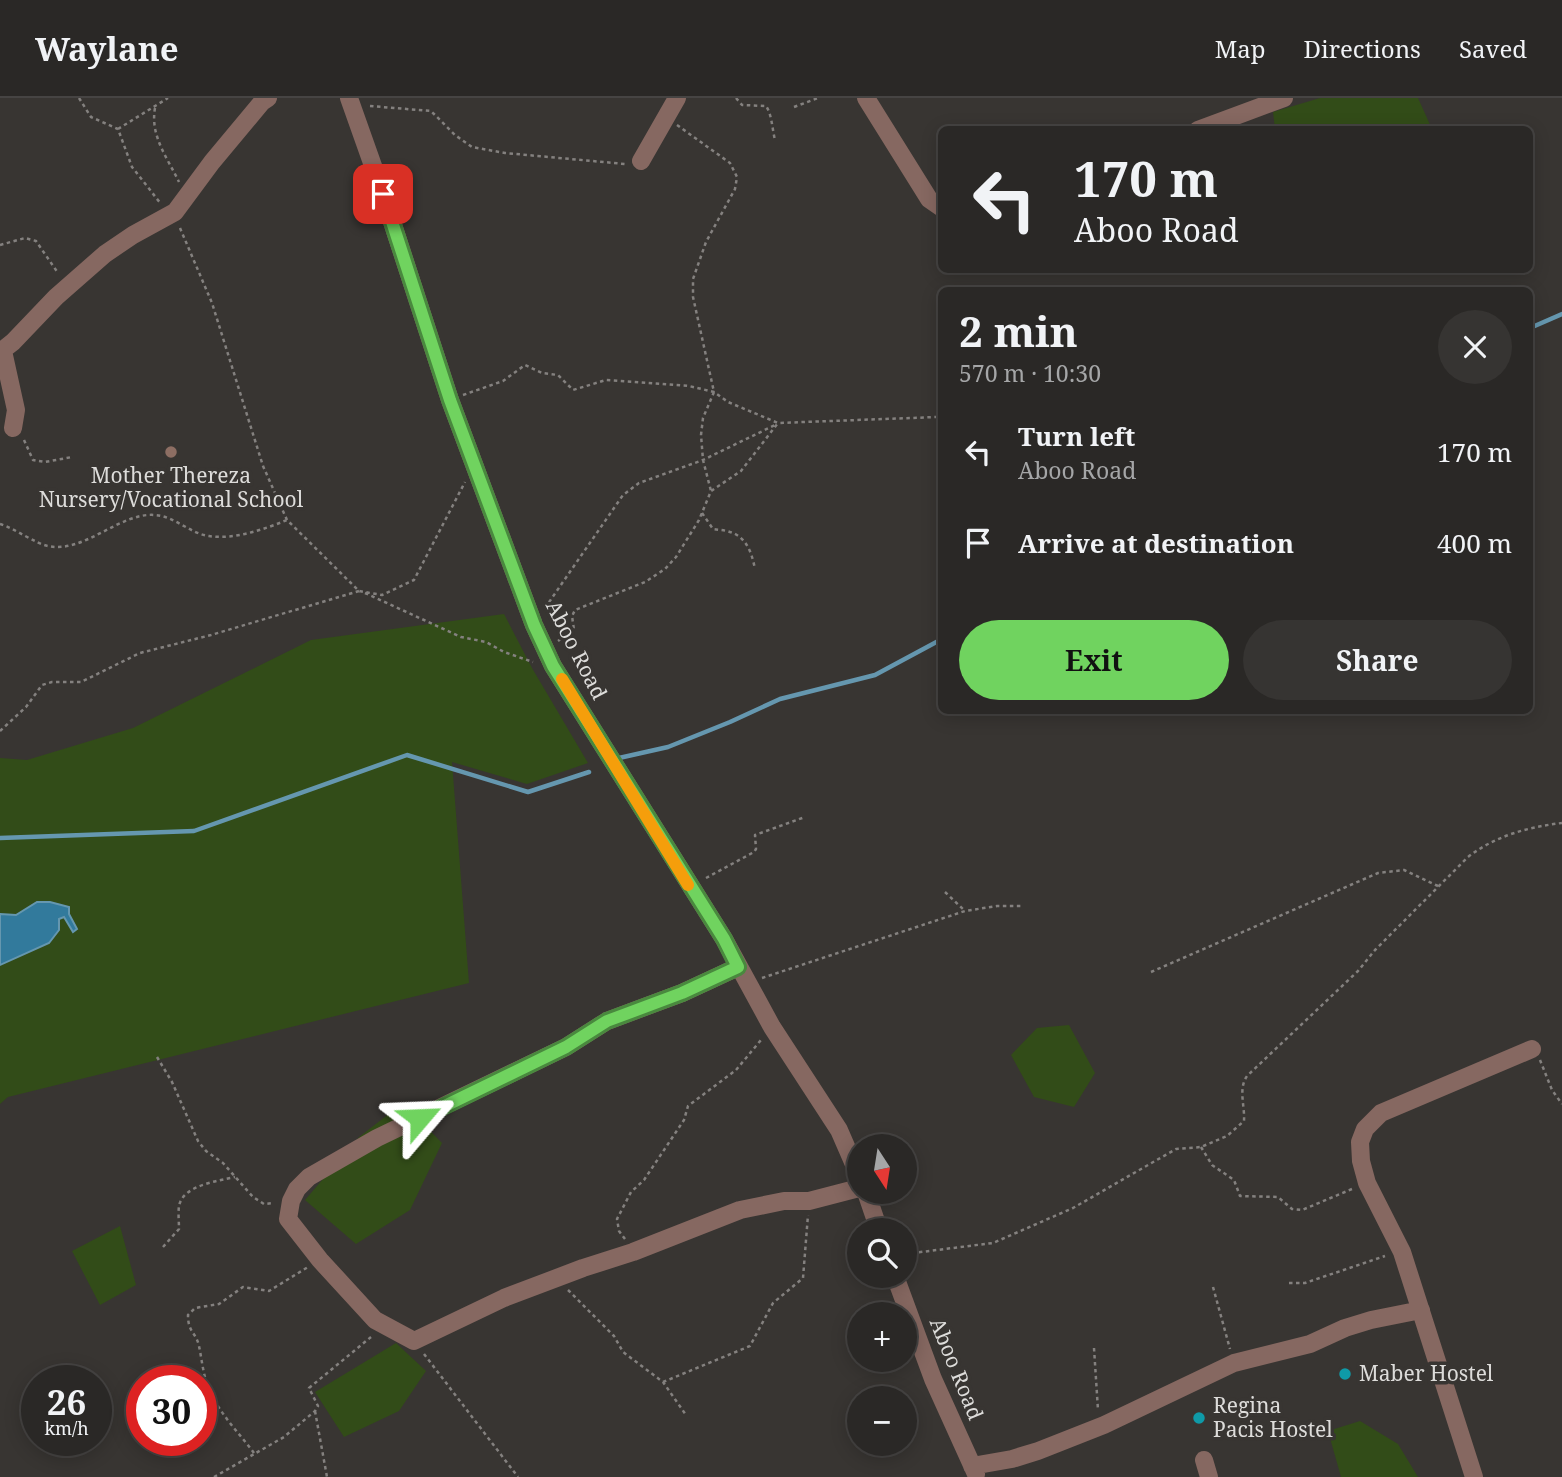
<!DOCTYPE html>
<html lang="en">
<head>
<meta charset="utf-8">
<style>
	body { margin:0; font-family:"Noto Serif",serif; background:#363432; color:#f1f3f6; height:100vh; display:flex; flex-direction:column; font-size:26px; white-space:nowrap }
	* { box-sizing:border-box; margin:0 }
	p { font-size:23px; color:#a5a6a7 }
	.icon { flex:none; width:38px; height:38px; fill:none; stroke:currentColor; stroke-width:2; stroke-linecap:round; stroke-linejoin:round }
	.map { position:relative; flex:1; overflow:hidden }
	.drawer { position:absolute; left:938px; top:189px; width:595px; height:427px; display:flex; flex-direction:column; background:#2a2826; border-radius:10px; box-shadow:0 4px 18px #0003,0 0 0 2px #464443 }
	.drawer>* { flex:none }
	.top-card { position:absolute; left:938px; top:28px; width:595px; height:147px; border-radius:10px; box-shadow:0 4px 18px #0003,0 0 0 2px #464443; background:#2a2826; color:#f1f3f6; overflow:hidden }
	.needle { width:46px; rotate:168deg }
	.fabs { position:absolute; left:847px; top:1036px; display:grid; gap:14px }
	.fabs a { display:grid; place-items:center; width:70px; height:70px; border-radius:50%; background:#2a2826; box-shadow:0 4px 18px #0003,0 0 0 2px #464443; font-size:35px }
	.speed { position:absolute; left:21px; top:1267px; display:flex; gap:14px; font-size:35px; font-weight:700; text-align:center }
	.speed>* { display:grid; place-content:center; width:91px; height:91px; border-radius:50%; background:#2a2826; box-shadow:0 4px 18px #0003,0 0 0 2px #464443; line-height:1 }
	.speed small { font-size:18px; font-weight:400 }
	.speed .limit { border:10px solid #d22; background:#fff; color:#111 }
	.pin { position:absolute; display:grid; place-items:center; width:60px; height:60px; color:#fff; margin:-30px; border-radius:14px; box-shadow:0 4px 10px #0006 }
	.me { position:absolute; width:77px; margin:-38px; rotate:64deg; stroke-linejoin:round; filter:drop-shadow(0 0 5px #0008) }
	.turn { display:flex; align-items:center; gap:24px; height:147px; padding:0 21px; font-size:32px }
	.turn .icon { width:91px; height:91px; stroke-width:2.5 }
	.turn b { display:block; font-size:49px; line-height:60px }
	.round { display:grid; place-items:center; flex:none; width:74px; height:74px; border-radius:37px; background:#363432 }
	.head { display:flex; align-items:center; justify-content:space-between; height:119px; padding:0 21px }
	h1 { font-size:42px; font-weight:700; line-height:52px }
	.primary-button { display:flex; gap:14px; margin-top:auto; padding:14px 21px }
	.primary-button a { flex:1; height:80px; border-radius:42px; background:#70d35f; color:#111; font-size:28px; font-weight:700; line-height:80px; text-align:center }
	.primary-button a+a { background:#363432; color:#f1f3f6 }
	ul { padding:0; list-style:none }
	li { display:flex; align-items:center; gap:21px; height:91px; padding:0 21px }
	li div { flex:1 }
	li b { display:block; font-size:26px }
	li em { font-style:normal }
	header { display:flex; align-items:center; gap:42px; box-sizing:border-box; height:98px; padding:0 35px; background:#2a2826; border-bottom:2px solid #464443 }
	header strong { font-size:33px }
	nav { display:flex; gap:38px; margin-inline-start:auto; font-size:24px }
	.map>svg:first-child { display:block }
	.green { fill:#324c18 }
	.water { fill:#327a9c; stroke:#6597af; stroke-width:2 }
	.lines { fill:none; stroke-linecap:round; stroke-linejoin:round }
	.stream { stroke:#6597af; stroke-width:4.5 }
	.path { stroke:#84817f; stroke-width:2.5; stroke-dasharray:3.5 3.5; stroke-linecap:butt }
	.minor { stroke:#866861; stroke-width:18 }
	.route-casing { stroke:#49893e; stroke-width:18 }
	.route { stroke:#70d35f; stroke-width:12 }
	.slow { stroke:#f59e0b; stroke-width:12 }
	.education-dot { fill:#8d6e63; stroke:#383532; stroke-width:2.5 }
	.culture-dot { fill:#0f9aa8; stroke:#383532; stroke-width:2.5 }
	.labels { text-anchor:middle; stroke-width:7; stroke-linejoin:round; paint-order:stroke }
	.poi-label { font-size:21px; fill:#dddcda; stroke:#383532; text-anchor:start }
	.street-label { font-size:21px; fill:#dddcda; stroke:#383532 }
</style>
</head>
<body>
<header>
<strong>Waylane</strong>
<nav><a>Map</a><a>Directions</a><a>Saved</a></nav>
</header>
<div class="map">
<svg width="1562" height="1379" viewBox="0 0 1562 1379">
	<rect width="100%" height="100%" fill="#383532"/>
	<path class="green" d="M1320 0H1418L1432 31H1275L1273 14Z
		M504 516 532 570 588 665 527 686 452 664 469 885 8 999 0 1006V660L27 662 133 630 311 542Z
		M1069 927 1095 975 1074 1009 1034 999 1011 957 1037 930Z
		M403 1005 442 1045 410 1112 356 1146 305 1102 359 1039Z
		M120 1128 136 1187 100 1207 72 1153Z
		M396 1245 426 1273 399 1313 344 1339 315 1294Z
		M1360 1323 1398 1346 1418 1379H1341L1328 1333Z"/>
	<path class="water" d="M37 804H50L69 809V816L77 831 73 834 64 819 59 821V832L49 845 0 867V816L16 817Z"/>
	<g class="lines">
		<path class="stream" d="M1530 230 1562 216
			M619 660 668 649 730 624 780 601 875 577 942 541
			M0 740 194 733 407 657 528 694 589 674"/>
		<path class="path" d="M79 0 91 19 118 31 132 69 161 106
			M736 0 742 7 766 8C772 17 772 30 775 42
			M370 8 431 13 455 37 472 49 505 55 625 66
			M794 9 818 0
			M155 10C150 38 167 59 179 84
			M677 27 730 65 737 79 735 91 706 144 693 181V199L714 294 703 320 701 337 703 362 711 393
			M118 31 168 0
			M180 130 212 205 263 368 287 422 359 493 382 497 414 482 465 384
			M0 147 25 140 36 143 58 175
			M463 297 503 283 525 267 542 275 558 277 573 292 606 282 689 288 714 294 728 304 778 325 937 319
			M24 342 33 362 45 364 72 359
			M702 415 713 431C719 432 725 432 730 434 747 439 752 456 755 471
			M0 426C16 431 36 446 48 448 84 456 120 414 155 417 174 418 191 436 209 438 234 442 265 431 287 422
			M365 495 461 539 486 544 504 554 533 564
			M545 510 623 397 639 385 703 362 775 327
			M558 543 574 532 572 518 575 512 645 484 665 471 676 459 699 422 711 393 741 373 778 325
			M0 633 26 609 42 587 52 584H81L140 555 211 537 359 493
			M706 780 754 754 756 751 755 737 805 719
			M945 794 965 813
			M1151 874 1378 775 1404 772 1438 788
			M762 880 965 813 997 808H1023
			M157 959 172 984 198 1043 206 1053 223 1065 253 1099 264 1106 274 1105
			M1540 962 1552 992 1562 1006
			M1201 1049 1212 1067 1234 1082 1240 1098 1278 1099 1292 1111 1302 1112 1352 1091
			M625 1141 619 1133 617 1121 631 1094 644 1082 684 1022 688 1008 736 972 761 942
			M163 1149 179 1131C179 1124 178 1115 179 1108 183 1087 218 1083 235 1079
			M905 1156 993 1145 1073 1110 1176 1051 1201 1049 1227 1038 1244 1023C1245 1008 1238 991 1247 978L1358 873 1375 852 1468 759C1495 738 1528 729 1562 725
			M1289 1185H1305L1385 1158
			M1213 1189 1230 1251
			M568 1192 614 1238 623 1254 663 1284 686 1317
			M1094 1250 1098 1312
			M424 1256 518 1379
			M663 1284 750 1248 773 1205 803 1180 808 1117
			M315 1313 327 1379
			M254 1355C239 1335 219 1315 209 1291 203 1277 202 1262 199 1248 196 1234 188 1235 188 1217L195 1210 219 1206 243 1189 269 1193 308 1169
			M214 1379 284 1339 315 1313 318 1308 309 1290 371 1239"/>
		<path class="minor" d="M349 0 383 96 450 302 534 527 553 568 724 841 772 929 839 1032 859 1078
			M866 0 929 101 942 110
			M1198 32 1284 0
			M641 63 677 0
			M3 253 16 312 13 330
			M0 254 13 244 56 199 105 156 133 137 175 114 212 64 262 4 268 0
			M738 869 682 895 607 923 566 949 377 1040 309 1079 297 1091 291 1103 288 1121 320 1162 375 1222 414 1243 504 1200 583 1170 633 1154 740 1112 784 1103H809L859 1090
			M866 1094 879 1132
			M895 1178 933 1281 976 1376
			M1204 1362 1209 1379
			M972 1368 1012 1361 1038 1353 1104 1327 1234 1265 1310 1246 1345 1230 1371 1222 1421 1212
			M1474 1379 1402 1154 1367 1085 1361 1063 1360 1044 1365 1031 1381 1015 1532 951"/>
	</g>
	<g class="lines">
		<g class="route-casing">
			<path id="route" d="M383 96 450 302 534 527 553 568 724 841 738 869 682 895 607 923 566 949 420 1020"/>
		</g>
		<use href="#route" class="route"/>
		<path class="slow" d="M562 581 688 787"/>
	</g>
	<circle class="education-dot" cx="171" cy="354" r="7"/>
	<g class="culture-dot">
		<circle cx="1345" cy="1276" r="7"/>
		<circle cx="1199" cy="1320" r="7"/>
	</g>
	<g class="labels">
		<g class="poi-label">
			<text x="171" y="385" text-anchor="middle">Mother Thereza<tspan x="171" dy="24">Nursery/Vocational School</tspan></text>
			<text x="1359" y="1283">Maber Hostel</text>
			<text x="1213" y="1315">Regina<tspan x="1213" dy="24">Pacis Hostel</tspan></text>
		</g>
		<g class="street-label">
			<text transform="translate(576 552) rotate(63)" y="7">Aboo Road</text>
			<text transform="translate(956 1271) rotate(68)" y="7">Aboo Road</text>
		</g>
	</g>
</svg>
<div class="fabs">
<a><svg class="needle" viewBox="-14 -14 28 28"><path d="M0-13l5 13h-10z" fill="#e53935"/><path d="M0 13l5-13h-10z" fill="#a5a6a7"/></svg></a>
<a><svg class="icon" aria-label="search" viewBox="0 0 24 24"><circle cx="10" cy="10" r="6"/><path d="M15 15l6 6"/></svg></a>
<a>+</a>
<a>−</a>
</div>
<div class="speed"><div>26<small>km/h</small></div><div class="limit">30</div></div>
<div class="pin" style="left:383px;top:96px;background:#d93025"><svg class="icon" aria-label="arrive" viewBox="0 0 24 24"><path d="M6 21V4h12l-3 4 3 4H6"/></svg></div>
<svg class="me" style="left:420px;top:1020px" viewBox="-20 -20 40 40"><path d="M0-17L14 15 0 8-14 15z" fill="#70d35f" stroke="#fff" stroke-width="4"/></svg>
<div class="top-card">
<div class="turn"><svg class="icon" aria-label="left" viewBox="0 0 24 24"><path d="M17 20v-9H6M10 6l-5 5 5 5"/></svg><div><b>170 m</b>Aboo Road</div></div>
</div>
<section class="drawer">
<div class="head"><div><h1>2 min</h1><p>570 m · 10:30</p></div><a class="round"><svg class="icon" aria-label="close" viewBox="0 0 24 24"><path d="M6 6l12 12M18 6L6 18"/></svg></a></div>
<ul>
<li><svg class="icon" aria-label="left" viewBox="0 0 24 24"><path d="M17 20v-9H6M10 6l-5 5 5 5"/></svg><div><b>Turn left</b><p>Aboo Road</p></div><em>170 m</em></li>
<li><svg class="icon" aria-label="arrive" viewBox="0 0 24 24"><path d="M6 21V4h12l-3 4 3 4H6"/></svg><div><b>Arrive at destination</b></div><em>400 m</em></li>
</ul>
<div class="primary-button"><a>Exit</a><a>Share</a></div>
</section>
</div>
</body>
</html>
